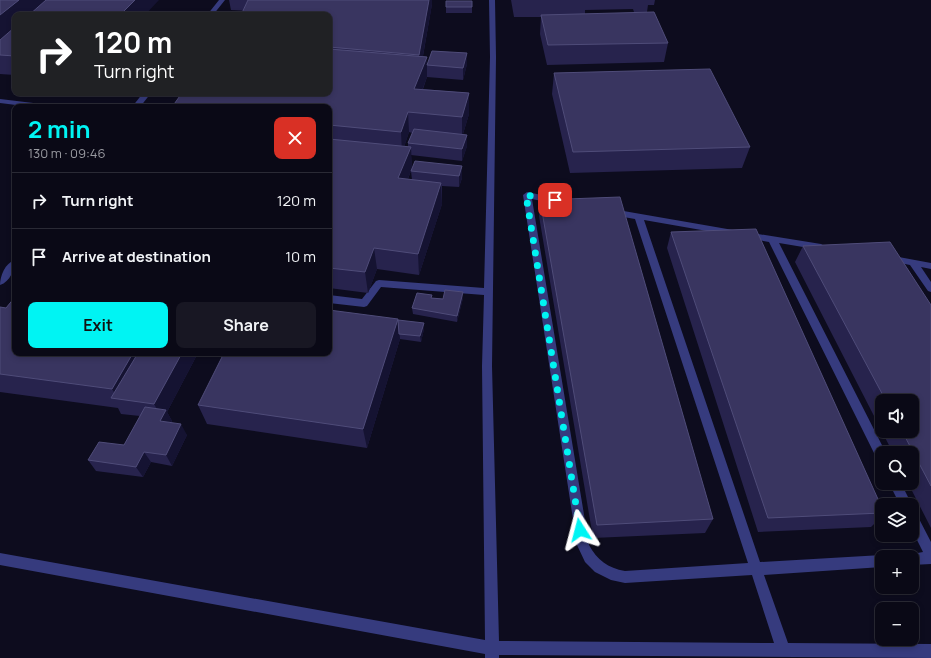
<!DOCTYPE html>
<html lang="en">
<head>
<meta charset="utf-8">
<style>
	body { margin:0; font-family:Manrope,sans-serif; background:#181723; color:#f1f3f6; height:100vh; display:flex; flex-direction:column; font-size:15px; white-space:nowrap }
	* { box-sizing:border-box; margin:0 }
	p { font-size:13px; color:#999aa1 }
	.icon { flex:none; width:22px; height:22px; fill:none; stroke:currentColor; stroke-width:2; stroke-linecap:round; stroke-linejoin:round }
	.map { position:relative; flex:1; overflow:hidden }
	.side { position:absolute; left:12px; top:104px; width:320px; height:252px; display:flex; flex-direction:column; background:#0a0916; border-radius:8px; box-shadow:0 2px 6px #0003,0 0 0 1px #2a2a35 }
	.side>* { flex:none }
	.hud { position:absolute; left:12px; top:12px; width:320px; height:84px; border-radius:8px; box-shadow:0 2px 6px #0003,0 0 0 1px #2a2a35; background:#202124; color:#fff; overflow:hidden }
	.fabs { position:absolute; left:875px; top:394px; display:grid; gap:8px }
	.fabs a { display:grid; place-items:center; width:44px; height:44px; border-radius:8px; background:#0a0916; box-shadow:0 2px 6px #0003,0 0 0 1px #2a2a35; font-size:20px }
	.pin { position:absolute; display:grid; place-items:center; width:34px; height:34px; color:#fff; margin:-17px; border-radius:8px; box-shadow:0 2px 6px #0006 }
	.me { position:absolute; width:44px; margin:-22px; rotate:351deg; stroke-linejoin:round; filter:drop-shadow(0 0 3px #0008) }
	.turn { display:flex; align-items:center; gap:14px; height:84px; padding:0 16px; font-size:18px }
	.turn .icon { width:52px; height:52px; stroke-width:2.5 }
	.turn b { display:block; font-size:28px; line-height:34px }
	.round { display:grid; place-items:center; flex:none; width:42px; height:42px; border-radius:8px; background:#181723 }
	.headline { display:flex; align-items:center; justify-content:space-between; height:68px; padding:0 16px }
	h1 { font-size:24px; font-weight:700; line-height:30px; color:#00f4f3 }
	.button { display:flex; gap:8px; margin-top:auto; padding:8px 16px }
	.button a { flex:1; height:46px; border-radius:8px; background:#00f4f3; color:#111; font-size:16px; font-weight:700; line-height:46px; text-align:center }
	.button a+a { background:#181723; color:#f1f3f6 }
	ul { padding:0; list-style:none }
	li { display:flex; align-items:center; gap:12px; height:56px; padding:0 16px; border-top:1px solid #2a2a35 }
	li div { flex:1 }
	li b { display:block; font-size:15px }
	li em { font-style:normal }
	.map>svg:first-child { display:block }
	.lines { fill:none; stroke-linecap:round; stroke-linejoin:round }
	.minor { fill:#363b7e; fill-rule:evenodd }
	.wall { fill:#27234d; fill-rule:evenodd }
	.shaded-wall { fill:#151332 }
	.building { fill:#393560; stroke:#4f4c79 }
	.route { stroke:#00f4f3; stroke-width:7; stroke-dasharray:0 12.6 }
</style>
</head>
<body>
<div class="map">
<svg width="931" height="658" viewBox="0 0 931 658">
	<rect width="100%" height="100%" fill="#0d0c1e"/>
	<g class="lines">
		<path class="minor" d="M219 0H225L213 15H207Z
			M489 0H495L496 57 492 366 499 641 774 643 752 575 625 583 611 580 595 572 585 562 577 545 523 195 527 192 561 199 565 202 561 205 532 199 589 545C597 560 608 568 625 571L748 563 635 219 612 215 608 212 612 209 733 230 734 232 730 235 644 220 760 562 882 555 887 557H882V567L764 575 788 643 931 644V658L499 655V658H485V654L0 565V553L485 640 482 366 484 295 381 287 367 306 364 307 329 303V295L362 299 376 281 379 280 484 288 490 57Z
			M143 93H151L140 107H132Z
			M0 99 50 105 54 107H32L0 103Z
			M746 232 821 244 826 247 821 250 779 243 886 453H882V462L878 461 769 242 743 237 742 235Z
			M888 255 931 263V269L921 267 931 282V292L928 291 910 265 885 260 883 258Z
			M15 260C15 269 10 282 0 285 0 276 5 263 15 260Z
			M889 483H901L912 505H900Z
			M912 511 916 513 931 542V564L912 565V557H906L907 555 923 552 912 530Z"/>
	</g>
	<path class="wall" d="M0 0H159L15 15V75L0 74Z
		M229 0H432V4L423 56 427 57V65L467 64 463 80 427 77 423 89 469 93V114L463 134 467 135V146L462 161 411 155 412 168 408 179 412 180 411 171 462 166V178L459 187 442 186V204L419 275 377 269 368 293 329 288V15L231 10ZM409 132 412 133 408 143V147H404Z
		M511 0H655L654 5H648L647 12H634L633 9 585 10V14L668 43 664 62 547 65 540 34 541 17H514Z
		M446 1H472V13H446Z
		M554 73 750 147 742 168 570 173 552 94Z
		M540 200 713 519 705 533 593 538 539 216Z
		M671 232 882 508V516L871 527 758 532 667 248Z
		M803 246 931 305V528L908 483H912V453H893L795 262ZM882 401H912V431H882Z
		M433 298 443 299 463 298 457 322 413 314 412 308Z
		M0 307 6 308 15 353H198L167 412 172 421 171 423 187 435 172 466 151 462 143 477 96 471 88 460 124 445 140 416 121 414 118 408 0 392Z
		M398 319V320L424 329 421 342 400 339 367 448 207 424 198 405Z"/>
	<path class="shaded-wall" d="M19 0H50L32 15H15V30L0 43V15Z
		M135 0H159L145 15H120Z
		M429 0H432V4L420 72 427 57V77L415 109 414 89 420 74 419 55Z
		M467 53V64L463 80V68Z
		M469 93V114L462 137V117Z
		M408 112 409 132 402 153 401 132Z
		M467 135V146L462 161V149Z
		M411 147 412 168 400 199 398 178Z
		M462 166V178L459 187V176Z
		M441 183 442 204 419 275 418 254Z
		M374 248 377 269 368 293 365 272Z
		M463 292V298L457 322V316Z
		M398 319 400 339 367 448 363 429Z
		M424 323V329L421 342 420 336Z
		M133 353H156L118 399 112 389Z
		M182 353H198L167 412 172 421 166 432 160 421 162 418 154 404Z
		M181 424 187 435 172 466 166 455Z
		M144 452 151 462 143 477 136 467Z"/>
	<path class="building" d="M0 0H19L0 15Z
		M46 0H135L120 15H29Z
		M248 0H429L419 55 329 47V15H241Z
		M446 1H472V7H446Z
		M654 12 668 43 548 45 541 15Z
		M15 27V56L0 55V40Z
		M329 49 427 57 414 89 469 93 462 117 408 112 401 132 329 125V107H172L182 93H329Z
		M432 51 467 53 463 68 427 65Z
		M710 69 750 147 573 152 554 73Z
		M414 129 467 135 462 149 408 143Z
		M329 139 411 147 398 178 441 183 418 254 374 248 365 272 329 268Z
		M415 161 462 166 459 176 411 171Z
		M620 197 713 519 597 525 540 200Z
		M756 229 882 508V513L768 518 671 232Z
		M890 242 931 305V486L902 431H912V401H886L803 246Z
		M445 290 463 292 457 316 412 308 417 293 432 295 431 298 443 299Z
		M15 297V353H133L112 389 0 374V307L6 308Z
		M329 310 398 319 363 429 198 405 224 353H329Z
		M398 320 424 323 420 336 399 334Z
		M138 353H182L154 404 111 398Z
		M145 407 166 410 160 421 181 424 166 455 144 452 136 467 88 460 99 442 124 445Z"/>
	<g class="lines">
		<path class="route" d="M555 200 526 195 580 530"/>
	</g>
</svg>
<div class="fabs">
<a><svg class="icon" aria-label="sound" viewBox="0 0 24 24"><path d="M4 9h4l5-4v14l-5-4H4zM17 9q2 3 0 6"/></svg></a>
<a><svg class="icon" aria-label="search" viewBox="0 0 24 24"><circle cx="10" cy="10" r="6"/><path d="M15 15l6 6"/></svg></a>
<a><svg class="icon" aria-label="layers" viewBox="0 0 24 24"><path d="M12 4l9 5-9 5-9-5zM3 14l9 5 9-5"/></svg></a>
<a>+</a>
<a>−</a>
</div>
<div class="pin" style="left:555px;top:200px;background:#d93025"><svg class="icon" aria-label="arrive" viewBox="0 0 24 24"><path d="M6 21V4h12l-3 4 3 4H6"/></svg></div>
<svg class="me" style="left:580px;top:530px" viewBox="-20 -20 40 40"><path d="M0-17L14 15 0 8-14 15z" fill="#00f4f3" stroke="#fff" stroke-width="4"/></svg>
<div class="hud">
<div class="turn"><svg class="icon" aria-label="right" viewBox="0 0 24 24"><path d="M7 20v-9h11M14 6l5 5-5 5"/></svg><div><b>120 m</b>Turn right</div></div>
</div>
<section class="side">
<div class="headline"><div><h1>2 min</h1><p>130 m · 09:46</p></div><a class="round" style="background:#d93025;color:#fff"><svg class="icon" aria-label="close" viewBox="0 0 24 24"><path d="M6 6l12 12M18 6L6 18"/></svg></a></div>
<ul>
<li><svg class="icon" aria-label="right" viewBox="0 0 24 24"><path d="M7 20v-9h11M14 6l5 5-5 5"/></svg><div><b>Turn right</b></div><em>120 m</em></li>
<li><svg class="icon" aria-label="arrive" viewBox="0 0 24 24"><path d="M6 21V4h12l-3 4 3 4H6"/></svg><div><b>Arrive at destination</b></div><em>10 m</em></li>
</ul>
<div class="button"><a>Exit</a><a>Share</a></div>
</section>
</div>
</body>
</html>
